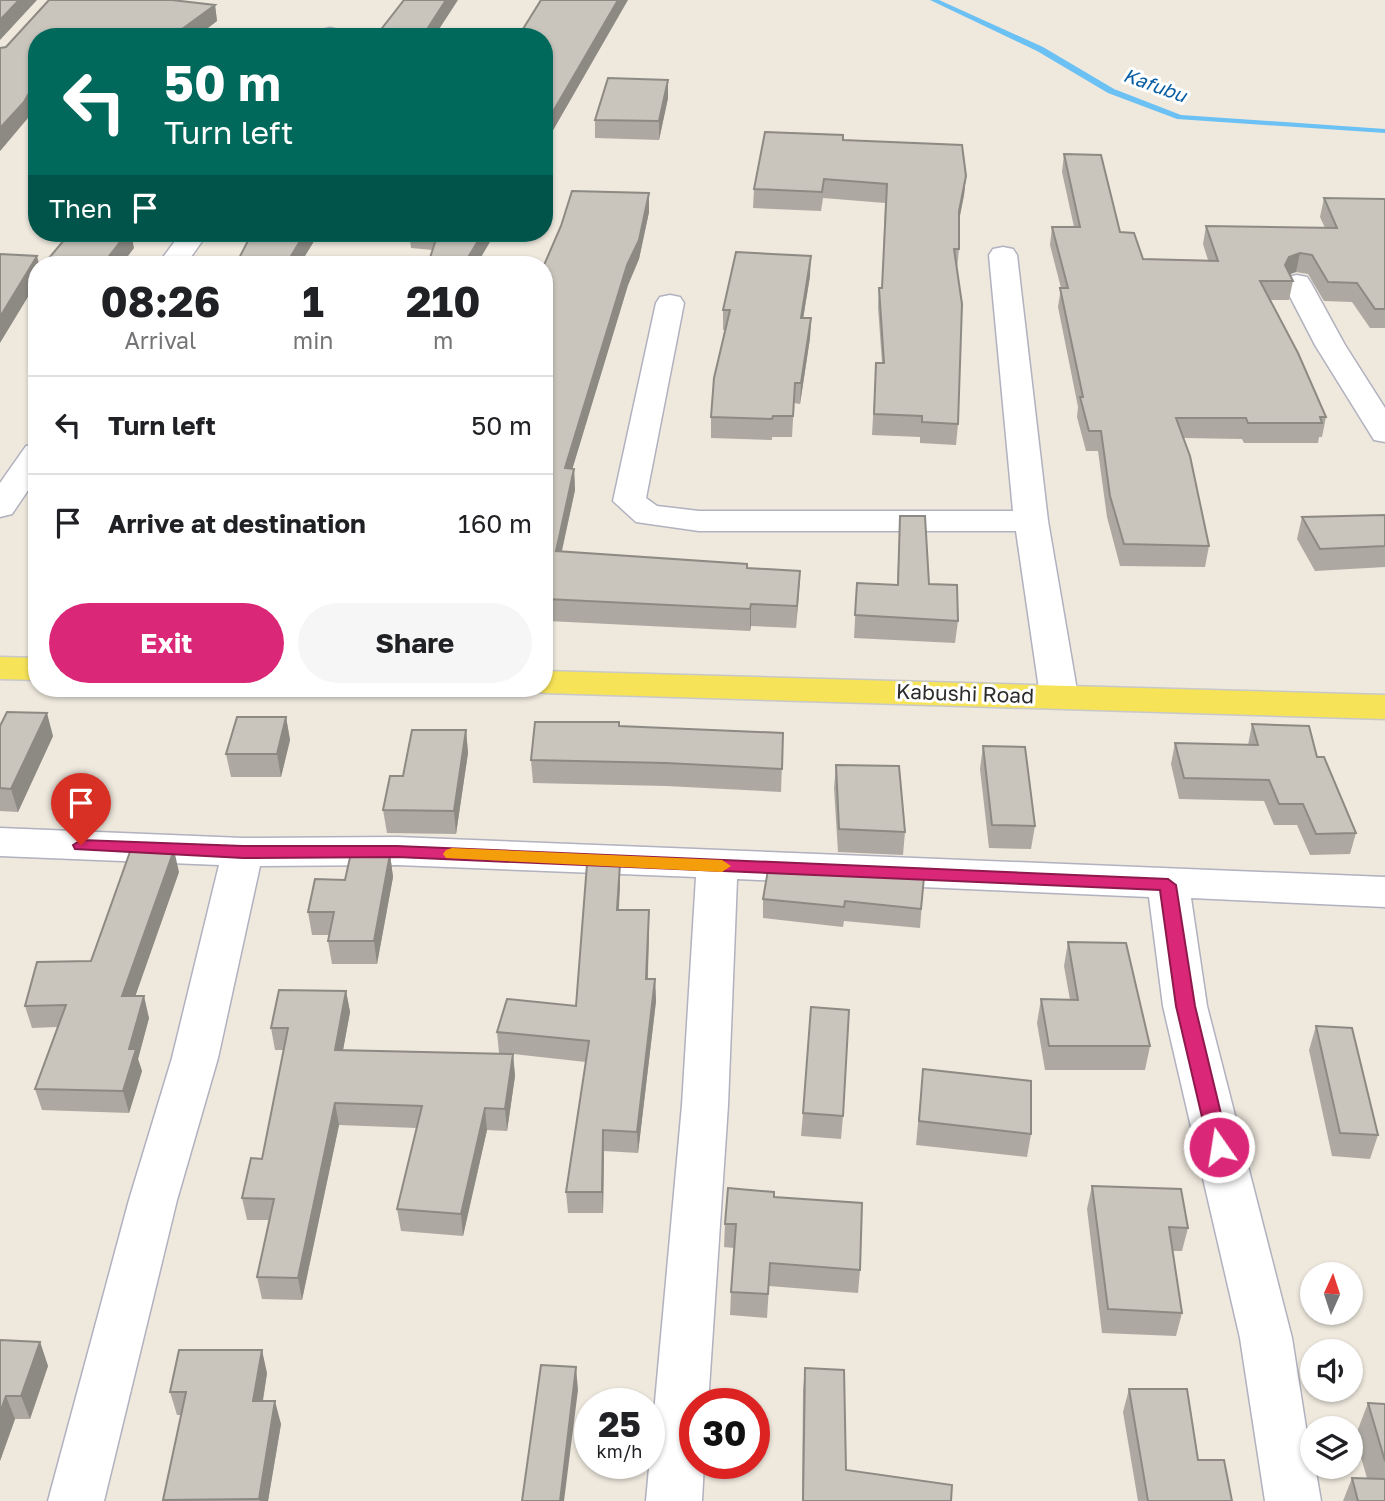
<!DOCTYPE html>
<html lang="en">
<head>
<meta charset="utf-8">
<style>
	body { margin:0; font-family:"Golos Text",sans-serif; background:#f6f6f6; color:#202124; height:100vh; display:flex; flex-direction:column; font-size:26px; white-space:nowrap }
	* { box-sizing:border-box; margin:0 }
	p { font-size:23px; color:#757577 }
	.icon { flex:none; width:38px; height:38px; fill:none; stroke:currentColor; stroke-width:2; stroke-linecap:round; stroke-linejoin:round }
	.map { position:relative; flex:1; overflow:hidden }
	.side { position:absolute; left:28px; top:256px; width:525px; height:441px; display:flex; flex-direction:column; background:#fff; border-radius:28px; box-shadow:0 2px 5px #0004 }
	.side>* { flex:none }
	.top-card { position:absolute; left:28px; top:28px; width:525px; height:214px; border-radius:28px; box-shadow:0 2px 5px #0004; background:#00695c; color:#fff; overflow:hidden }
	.needle { width:46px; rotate:3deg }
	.buttons { position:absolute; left:1300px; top:1262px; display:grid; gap:14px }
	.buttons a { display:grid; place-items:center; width:63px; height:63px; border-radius:50%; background:#fff; box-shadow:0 2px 5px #0004; font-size:35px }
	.speed { position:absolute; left:574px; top:1388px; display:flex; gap:14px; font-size:35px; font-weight:700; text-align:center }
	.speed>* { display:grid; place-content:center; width:91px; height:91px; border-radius:50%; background:#fff; box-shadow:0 2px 5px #0004; line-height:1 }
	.speed small { font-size:18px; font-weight:400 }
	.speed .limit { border:10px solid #d22; background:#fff; color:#111 }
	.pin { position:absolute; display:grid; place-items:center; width:60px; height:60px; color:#fff; margin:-72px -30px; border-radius:50% 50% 50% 0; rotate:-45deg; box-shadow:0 0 7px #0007 }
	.pin .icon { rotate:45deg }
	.me { position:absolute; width:77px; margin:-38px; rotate:347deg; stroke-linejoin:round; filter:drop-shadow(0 0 5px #0008) }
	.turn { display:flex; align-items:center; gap:24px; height:147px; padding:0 21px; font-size:32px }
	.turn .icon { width:91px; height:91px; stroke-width:2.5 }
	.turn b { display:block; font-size:49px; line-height:60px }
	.then { display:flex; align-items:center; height:66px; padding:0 21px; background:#0003; gap:14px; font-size:26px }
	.eta { display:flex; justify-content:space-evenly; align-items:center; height:119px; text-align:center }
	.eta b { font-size:42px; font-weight:700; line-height:49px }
	.cta { display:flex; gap:14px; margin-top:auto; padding:14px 21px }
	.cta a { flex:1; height:80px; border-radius:42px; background:#db2777; color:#fff; font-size:28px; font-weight:700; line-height:80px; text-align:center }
	.cta a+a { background:#f6f6f6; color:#202124 }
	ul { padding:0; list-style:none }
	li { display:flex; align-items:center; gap:21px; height:98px; padding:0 21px; border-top:2px solid #e0e0e0 }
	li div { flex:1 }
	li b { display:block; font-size:26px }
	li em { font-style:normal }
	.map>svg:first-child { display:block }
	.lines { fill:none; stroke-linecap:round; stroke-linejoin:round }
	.stream { fill:#6bc1f4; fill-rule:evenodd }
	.minor-casing { stroke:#b1b1bf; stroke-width:3 }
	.major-casing { stroke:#c8c8c8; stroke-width:3 }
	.minor { fill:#fff; fill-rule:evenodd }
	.major { fill:#f7e358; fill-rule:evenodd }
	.wall { fill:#ada9a2 }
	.shaded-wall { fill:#8d8a84 }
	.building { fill:#c9c5bc; stroke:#8d8a84; stroke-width:2 }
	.route { fill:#db2777; stroke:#8e194d; stroke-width:2 }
	.slow { fill:#f59e0b }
	.labels { text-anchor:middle; stroke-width:6; stroke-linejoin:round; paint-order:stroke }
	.far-water-label { font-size:19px; font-style:italic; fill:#075da3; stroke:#fff }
	.street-label { font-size:21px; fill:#2b2b2b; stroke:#fff }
</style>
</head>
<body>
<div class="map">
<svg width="1385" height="1501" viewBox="0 0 1385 1501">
	<rect width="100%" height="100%" fill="#eee8dd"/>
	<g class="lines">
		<path class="stream" d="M930 0H939L1043 47 1114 89 1181 115 1385 129V133L1177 119 1108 93 1037 51Z"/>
		<g class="minor-casing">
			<path id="minor" d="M330 28 338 30 340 37H318L322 30Z
				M181 233H208L186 264H158Z
				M1003 247 1013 249 1017 255 1048 521 1078 696 1072 704 1059 708 1046 704 1040 696 1016 531H699L636 522 613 501 656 303 660 297 670 295 680 297 684 303 646 498 657 506 699 511H1013L989 255 993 249Z
				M1297 275 1307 277 1311 283 1345 345 1385 408V442L1374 440 1315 345 1283 283 1287 277Z
				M37 444V477L12 514 0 517V483L26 446Z
				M0 828 243 838 397 837 1385 877V907L1191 898 1207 1006 1292 1338 1312 1466H1315L1321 1501H1265L1240 1338 1163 1006 1149 897 737 879 728 1105 708 1404H695V1463H704L702 1501H646L682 1105 696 877 397 865 260 866 218 1058 177 1200 104 1501H48L129 1200 172 1058 219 865 0 856Z"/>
		</g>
		<g class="major-casing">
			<path id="major" d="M0 657 37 658V680L0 679Z
				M544 671 1385 695V719L544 693 531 690 529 688H544Z"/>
		</g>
		<use href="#minor" class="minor"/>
		<use href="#major" class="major"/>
	</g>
	<path class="wall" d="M49 0H172L215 5 217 21 196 37H37V103L27 119 0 151V48L6 47Z
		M668 98 659 140 595 138V120Z
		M843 140 966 176 964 195 959 221V249L957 269 958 424 956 445 920 443V437L872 435 876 363H882L878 307 879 288H882L885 203 823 198 821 211 753 208 754 189Z
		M1064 154 1120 232 1143 259 1208 260 1203 244 1206 226 1325 228 1320 217 1324 198 1385 199V328H1370L1352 302 1324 301 1308 274 1296 272 1289 274 1293 281 1289 300H1270L1326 417 1322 437H1319L1318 443H1244L1242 439 1184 438 1209 546 1205 567 1120 566 1107 517 1098 451H1086L1077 417 1078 407 1058 307 1061 288 1050 245 1052 227H1074L1062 172Z
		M649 193V212L639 259 628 285 572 469H574L575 490 562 551 747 568 800 571 796 628 751 626 750 631 548 621 547 625H544V265Z
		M240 233H319L300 264H236L249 240 241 239Z
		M409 233H495L477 264H428L433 250 411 248Z
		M810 276 803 318H811L810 338 800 404 794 403 792 437H772V440L711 438V417L725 330H723V310Z
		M1385 515V567L1315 571 1297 539 1302 517Z
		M900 516 929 584 958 621 955 643 854 638 857 583 897 585Z
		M286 717 290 740 281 777H231L226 754Z
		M1252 724 1356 833 1350 854 1310 855 1297 825H1274L1264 801 1179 799 1171 764 1175 743 1248 745Z
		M0 726 53 736 18 812 0 811Z
		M466 730 468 753 456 834 387 833 383 810 403 776Z
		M783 733 781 792 666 786 533 783 531 760Z
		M983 746 1035 826 1031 849 989 848 980 769Z
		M836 765 905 832 903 855 838 852 834 788Z
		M390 854 393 877 377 964H332L328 941 329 935H312L308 912 345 880Z
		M179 872 135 996 149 1018 138 1059 142 1071 129 1113 42 1110 35 1089 57 1027 32 1028 25 1006 91 961Z
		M908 875 924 877 920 928 844 921 843 927 763 918V899Z
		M620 885 619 910H649L648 979H655L656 1001 638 1153 604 1151 603 1213H568L566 1192 586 1062 513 1054 515 1076 507 1131 487 1130 463 1236 401 1231 397 1209 417 1128 339 1125 302 1300 262 1299 257 1277 269 1220H247L242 1198 262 1159 284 1050H275L271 1028 346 991 350 1012 343 1050 507 1054 499 1053 497 1032 576 1006Z
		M1068 942 1150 1046 1145 1070H1045L1037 1023 1041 999 1070 1000 1064 966Z
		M1316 1026 1378 1135 1370 1159 1332 1156 1309 1050Z
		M923 1069 1031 1134 1027 1157 916 1145Z
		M803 1113 843 1116 841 1139 801 1136Z
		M1092 1186 1188 1228 1182 1251H1172L1182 1313 1176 1336 1102 1333 1087 1209Z
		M774 1197 860 1270 858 1293 769 1286 767 1318 730 1315 731 1292 734 1248 724 1247 725 1224Z
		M0 1340 40 1342 48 1366 30 1419H15L0 1461Z
		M805 1368 846 1470 951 1501H802L803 1391Z
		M267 1373 263 1401 281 1424 268 1501H164L181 1415H177L170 1392Z
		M1129 1389 1198 1460 1232 1501H1138L1123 1412Z
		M1368 1403 1385 1404V1501H1343L1352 1478H1367L1355 1437Z"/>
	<path class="shaded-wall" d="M19 0H37L0 40V20Z
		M446 0H458L434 37H422Z
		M618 0H628L544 146V127Z
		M215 5 217 21 196 37H171Z
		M37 79V103L27 119 0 151V128Z
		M668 80V98L659 140V121Z
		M966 176 964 195 957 230 959 211Z
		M649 193V212L639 259 628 285 566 490 565 468Z
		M127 233H131L134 248 122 264H103Z
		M305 233H319L300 264H288V261Z
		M483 233H495L477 264H464Z
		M1300 253 1296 272 1285 276V265L1289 257Z
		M37 256 39 264H37V282L0 343V317Z
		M811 256 810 276 800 338 801 318Z
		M811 318 810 338 800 404 801 383Z
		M574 469 575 490 557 572 556 551Z
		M800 571 799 592 796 628 797 606Z
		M547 599 548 621 547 625 546 603Z
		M751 604V626L750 631V609Z
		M47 713 53 736 18 812 11 789Z
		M286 717 290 740 281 777 277 754Z
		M466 730 468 753 456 834 454 811Z
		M174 850 179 872 128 1017 122 996Z
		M390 854 393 877 377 964 374 941Z
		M620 864V885L617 931V910Z
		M649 910V932L647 1000 646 979Z
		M655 979 656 1001 638 1153 637 1132Z
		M346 991 350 1012 339 1072 335 1050Z
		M144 996 149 1018 138 1059 142 1071 129 1113 123 1091 129 1049Z
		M513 1054 515 1076 507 1131 505 1109Z
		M335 1103 339 1125 302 1300 298 1278Z
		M485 1108 487 1130 463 1236 461 1214Z
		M603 1130 604 1151 603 1213 602 1192Z
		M40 1342 48 1366 30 1419 21 1396Z
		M262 1350 267 1373 259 1424 253 1401Z
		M576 1367 578 1390 564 1501H560Z
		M6 1396 15 1419 0 1461V1412Z
		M275 1401 281 1424 268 1501H260L259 1499Z"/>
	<path class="building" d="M0 0H19L0 20Z
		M49 0H172L215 5 171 37H101L72 33 69 37H37V79L24 102 0 128V48L6 47Z
		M404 0H446L422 37H359L363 31 379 32Z
		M541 0H618L544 127V37H518Z
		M608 78 668 80 659 121 595 120Z
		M765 132 843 135V140L962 145 966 176 959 211V249H954L962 304 958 424 922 422V416L874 414 876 363H884L879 288H882L887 184 824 179 822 192 754 189Z
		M1064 154 1101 155 1120 232 1134 233 1143 259 1218 261 1206 226 1337 228 1324 198 1385 199V309H1375L1357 283 1328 282 1312 255 1300 253 1289 257 1285 265 1293 281H1260L1298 353 1326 417H1320L1322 423H1248L1246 418H1176L1190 456 1209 546 1124 544 1110 496 1101 431H1089L1080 397H1083L1060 288H1068L1052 227H1080Z
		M572 191 649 193 639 240 627 265 565 468 574 469 556 551 747 564V568L800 571 797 606 751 604 750 609 547 599 546 603H544V265L561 226Z
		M70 233H127L103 264H44Z
		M252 233H305L288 261H299L298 264H236Z
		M438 233H483L464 264H428Z
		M736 252 811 256 801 318H811L801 383H795L793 416H773L772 419 711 417 714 378 730 310H723Z
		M0 254 37 256 0 317Z
		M1385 515V546L1320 549 1302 517Z
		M900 516H925L929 584 957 585 958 621 855 615 857 583 898 585Z
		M7 712 47 713 11 789 0 788V726Z
		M237 717H286L277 754H226Z
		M535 722H619V726L783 733 782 769 666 763 531 760Z
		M1252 724 1309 726 1317 757H1324L1356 833 1316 834 1303 804H1279L1269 780 1184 778 1175 743 1258 745Z
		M412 730H466L454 811 383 810 390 776H403Z
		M983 746 1025 747 1035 826 992 825Z
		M836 765 899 766 905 832 839 829Z
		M131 849 174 850 122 996H144L129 1049H136L123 1091 35 1089 66 1005 25 1006 37 962 91 961Z
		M351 853 390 854 374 941H328L334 912H308L315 879 345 880Z
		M587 864H620L617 910H649L646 979H655L637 1132 603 1130 602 1192H566L589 1041 497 1032 507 999 576 1006Z
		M769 864 907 870 908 875 924 877 921 909 845 901 844 907 763 899Z
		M1068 942 1126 943 1150 1046H1049L1041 999 1078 1000Z
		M279 990 346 991 335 1050 513 1054 505 1109 485 1108 461 1214 397 1209 422 1106 335 1103 298 1278 257 1277 274 1199 242 1198 251 1158 262 1159 288 1028H271Z
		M811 1007 849 1010 843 1116 803 1113Z
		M1316 1026 1352 1028 1378 1135 1340 1133Z
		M923 1069 1031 1081V1134L919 1121Z
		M1092 1186 1181 1189 1188 1228 1169 1227 1182 1313 1108 1309Z
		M728 1188 774 1192V1197L862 1203 860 1270 770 1263 768 1294 731 1292 736 1224H725Z
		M0 1340 40 1342 21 1396H6L0 1412Z
		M179 1350H262L253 1401H275L259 1499 163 1500 186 1392H170Z
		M541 1365 576 1367 560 1501H522Z
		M805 1368 844 1370 846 1470 952 1485 951 1501H803Z
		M1129 1389H1187L1198 1460H1224L1232 1501H1148Z
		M1368 1403 1385 1404V1461Z
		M1352 1478 1385 1479V1501H1358Z"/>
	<path class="route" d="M81 840 243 846H397L1168 879 1176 885 1195 1006 1229 1147 1226 1153 1219 1155 1212 1153 1209 1147 1176 1006 1160 890 397 857 243 858 75 849 73 845Z"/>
	<path class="slow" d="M452 848 722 860 731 866 722 872 446 858 443 854 446 850Z"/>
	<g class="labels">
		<g class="far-water-label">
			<text transform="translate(1155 85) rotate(20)" y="7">Kafubu</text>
		</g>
		<g class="street-label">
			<text transform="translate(965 694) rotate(2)" y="7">Kabushi Road</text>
		</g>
	</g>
</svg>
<div class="buttons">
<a><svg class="needle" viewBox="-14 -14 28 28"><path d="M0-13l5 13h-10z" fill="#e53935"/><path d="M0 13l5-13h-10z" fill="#757577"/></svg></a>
<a><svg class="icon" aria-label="sound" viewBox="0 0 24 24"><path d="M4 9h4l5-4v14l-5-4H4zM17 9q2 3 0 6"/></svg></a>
<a><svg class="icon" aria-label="layers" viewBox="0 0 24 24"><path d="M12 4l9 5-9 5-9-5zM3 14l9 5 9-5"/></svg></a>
</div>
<div class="speed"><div>25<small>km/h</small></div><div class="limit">30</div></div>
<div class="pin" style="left:81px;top:845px;background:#d93025"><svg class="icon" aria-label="arrive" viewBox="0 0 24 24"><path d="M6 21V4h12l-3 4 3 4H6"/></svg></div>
<svg class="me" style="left:1219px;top:1147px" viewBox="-20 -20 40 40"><circle r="17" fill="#db2777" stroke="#fff" stroke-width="3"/><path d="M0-11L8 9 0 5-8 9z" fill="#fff"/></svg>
<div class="top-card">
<div class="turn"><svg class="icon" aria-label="left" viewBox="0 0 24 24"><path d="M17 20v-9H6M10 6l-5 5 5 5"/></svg><div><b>50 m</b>Turn left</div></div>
<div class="then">Then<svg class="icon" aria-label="arrive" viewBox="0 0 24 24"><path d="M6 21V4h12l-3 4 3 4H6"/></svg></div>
</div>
<section class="side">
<div class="eta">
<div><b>08:26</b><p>Arrival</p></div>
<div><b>1</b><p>min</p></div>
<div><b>210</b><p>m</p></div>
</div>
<ul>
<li><svg class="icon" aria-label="left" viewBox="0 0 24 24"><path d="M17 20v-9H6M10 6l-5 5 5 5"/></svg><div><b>Turn left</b></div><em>50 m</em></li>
<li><svg class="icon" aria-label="arrive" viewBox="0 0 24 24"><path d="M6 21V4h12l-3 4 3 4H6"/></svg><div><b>Arrive at destination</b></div><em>160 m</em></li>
</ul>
<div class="cta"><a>Exit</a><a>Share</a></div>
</section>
</div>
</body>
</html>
